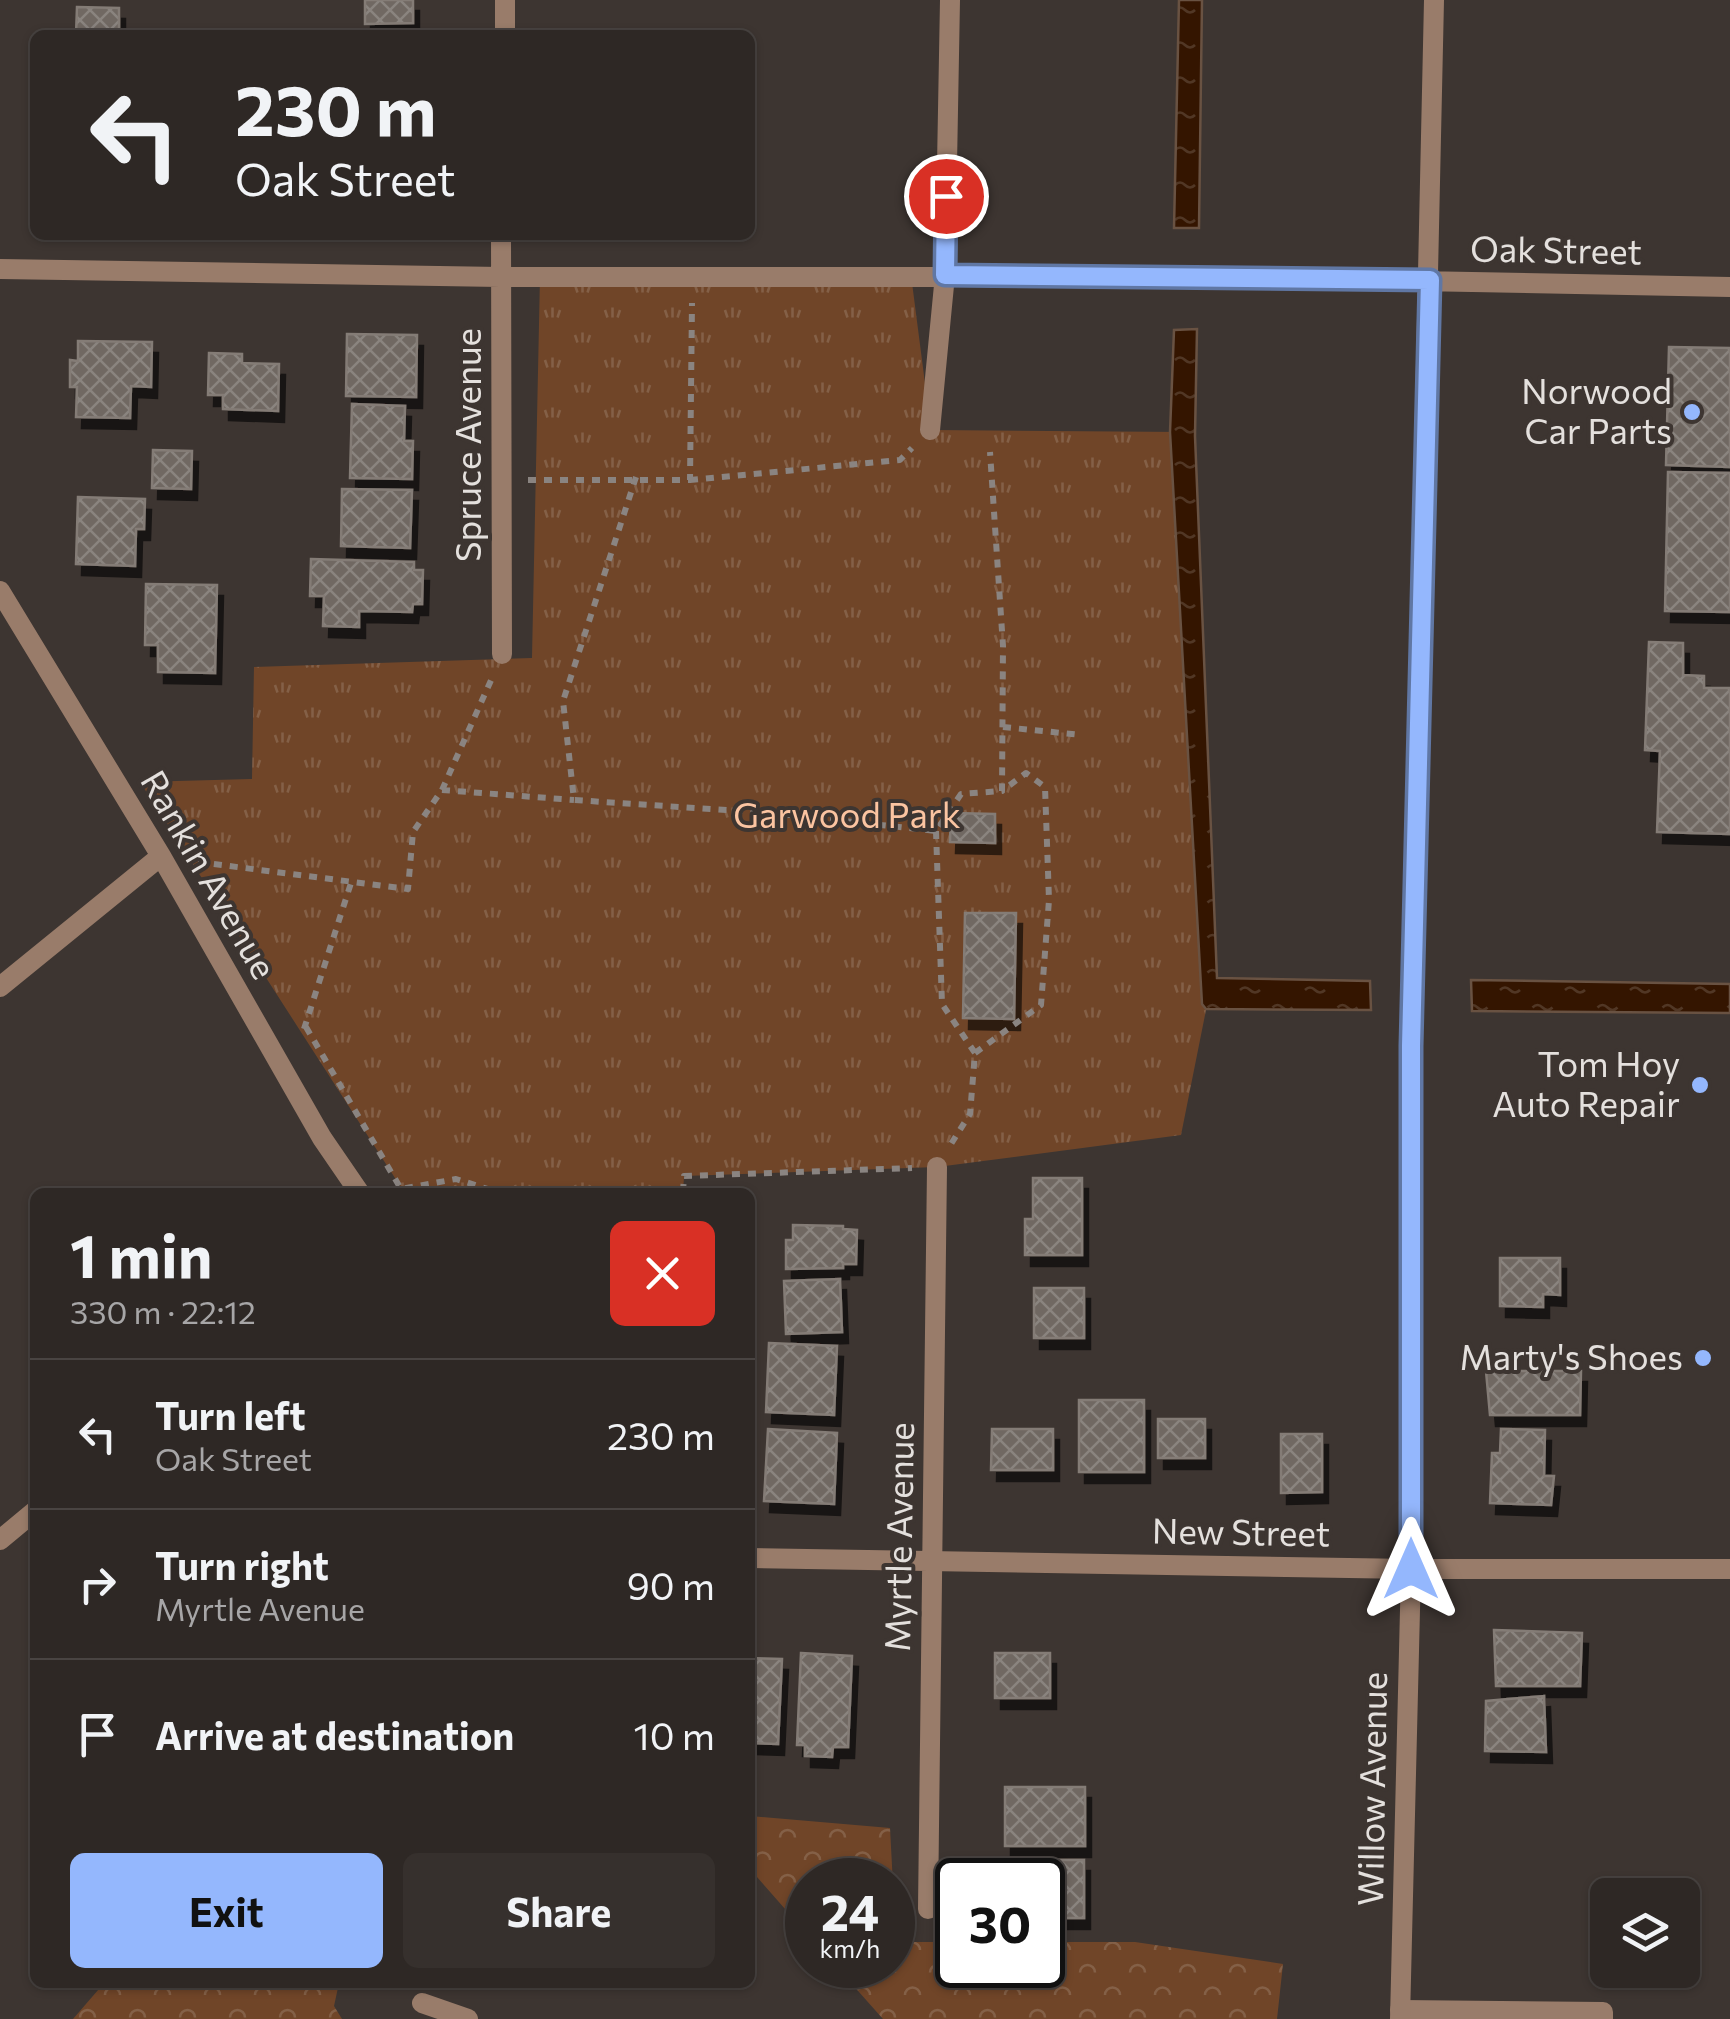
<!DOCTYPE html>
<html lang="en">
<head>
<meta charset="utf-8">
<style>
	body { margin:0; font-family:Commissioner,sans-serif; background:#36302d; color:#f1f3f6; height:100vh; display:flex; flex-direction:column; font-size:38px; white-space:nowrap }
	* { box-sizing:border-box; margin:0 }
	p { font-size:32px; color:#a7a6a7 }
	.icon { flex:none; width:55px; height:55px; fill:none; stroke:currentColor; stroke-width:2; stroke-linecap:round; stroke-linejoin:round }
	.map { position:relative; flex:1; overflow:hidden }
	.details { position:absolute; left:30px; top:1188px; width:725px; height:800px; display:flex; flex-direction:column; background:#2e2825; border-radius:15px; box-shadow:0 2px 8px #0004,0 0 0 2px #494442 }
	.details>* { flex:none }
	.guide { position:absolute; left:30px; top:30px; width:725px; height:210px; border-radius:15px; box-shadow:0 2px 8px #0004,0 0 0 2px #494442; background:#2e2825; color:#f1f3f6; overflow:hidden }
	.controls { position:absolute; left:1590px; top:1878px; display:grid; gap:20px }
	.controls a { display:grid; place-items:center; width:110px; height:110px; border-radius:15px; background:#2e2825; box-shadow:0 2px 8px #0004,0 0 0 2px #494442; font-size:50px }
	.speed { position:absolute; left:785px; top:1858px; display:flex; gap:20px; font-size:50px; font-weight:700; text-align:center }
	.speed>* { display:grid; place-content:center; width:130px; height:130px; border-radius:50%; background:#2e2825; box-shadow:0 2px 8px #0004,0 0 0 2px #494442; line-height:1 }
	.speed small { font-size:25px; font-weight:400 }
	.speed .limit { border:5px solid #111; border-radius:15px; background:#fff; color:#111 }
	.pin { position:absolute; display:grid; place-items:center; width:85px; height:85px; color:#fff; margin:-42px; border:5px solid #fff; border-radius:50%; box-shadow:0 2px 10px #0007 }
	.me { position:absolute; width:110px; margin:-55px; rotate:0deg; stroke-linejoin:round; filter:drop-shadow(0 0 8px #0008) }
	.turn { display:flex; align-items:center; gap:35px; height:210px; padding:0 40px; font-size:45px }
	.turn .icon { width:130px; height:130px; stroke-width:2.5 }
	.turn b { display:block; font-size:70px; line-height:85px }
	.round { display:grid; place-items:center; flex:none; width:105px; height:105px; border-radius:15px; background:#36302d }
	.summary { display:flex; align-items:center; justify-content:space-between; height:170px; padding:0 40px }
	h1 { font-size:60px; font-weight:700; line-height:75px }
	.button { display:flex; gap:20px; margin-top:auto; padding:20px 40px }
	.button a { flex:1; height:115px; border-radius:15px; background:#94b7fd; color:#111; font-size:40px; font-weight:700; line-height:115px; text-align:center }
	.button a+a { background:#36302d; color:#f1f3f6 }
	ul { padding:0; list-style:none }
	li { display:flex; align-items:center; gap:30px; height:150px; padding:0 40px; border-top:2px solid #494442 }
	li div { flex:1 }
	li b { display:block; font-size:38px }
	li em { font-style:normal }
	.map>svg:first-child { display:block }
	.forest { fill:url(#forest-crowns) }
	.park { fill:url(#park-tufts) }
	.water { fill:url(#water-ripples); stroke:#695242; stroke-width:2.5 }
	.building { fill:url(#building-cross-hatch); stroke:#847c76; stroke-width:2.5; filter:url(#shadow) }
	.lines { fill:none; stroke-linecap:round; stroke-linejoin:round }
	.path { stroke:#8a8481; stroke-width:6; stroke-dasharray:8 8; stroke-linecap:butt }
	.lane { stroke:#997c6a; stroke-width:20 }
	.street { stroke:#997c6a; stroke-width:20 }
	.route-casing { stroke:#6077a4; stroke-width:25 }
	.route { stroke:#94b7fd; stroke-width:18 }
	.poi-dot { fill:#94b7fd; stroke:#3d3531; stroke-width:4 }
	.labels { text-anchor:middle; stroke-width:8; stroke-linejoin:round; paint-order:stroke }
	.street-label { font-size:35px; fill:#e4e0dd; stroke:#3d3531 }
	.poi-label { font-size:35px; fill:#e4e0dd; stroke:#3d3531; text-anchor:end }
	.park-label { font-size:35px; fill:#fbc4a1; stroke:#3d3531 }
</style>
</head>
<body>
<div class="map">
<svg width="1730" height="2019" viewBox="0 0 1730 2019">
	<defs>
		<pattern id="forest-crowns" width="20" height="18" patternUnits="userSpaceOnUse" patternTransform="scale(2.5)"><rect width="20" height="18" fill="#704528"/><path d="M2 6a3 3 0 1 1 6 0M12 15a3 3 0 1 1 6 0" fill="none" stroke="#846047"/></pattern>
		<pattern id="park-tufts" width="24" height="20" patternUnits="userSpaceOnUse" patternTransform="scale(2.5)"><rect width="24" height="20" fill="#704528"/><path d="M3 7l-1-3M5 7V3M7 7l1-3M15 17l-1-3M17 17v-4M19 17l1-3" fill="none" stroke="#846047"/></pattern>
		<pattern id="water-ripples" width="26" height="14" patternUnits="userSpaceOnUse" patternTransform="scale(2.5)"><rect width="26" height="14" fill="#341500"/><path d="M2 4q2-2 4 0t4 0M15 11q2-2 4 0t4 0" fill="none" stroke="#513725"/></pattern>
		<pattern id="building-cross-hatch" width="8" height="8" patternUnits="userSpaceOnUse" patternTransform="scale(2.5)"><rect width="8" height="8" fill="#6f6762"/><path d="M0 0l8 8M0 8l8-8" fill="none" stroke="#8a847f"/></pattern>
		<filter id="shadow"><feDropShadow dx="6" dy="11" stdDeviation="0" flood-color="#0009"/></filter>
	</defs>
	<rect width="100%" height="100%" fill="#3d3531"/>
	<path class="forest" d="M750 1816 890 1828 896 1942H957L958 1965H1042L1043 1942H1135L1283 1964 1277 2019H883L835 1965H892V1880H808L807 1934 750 1869Z
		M105 1982 339 1983 334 2006 342 2019H73Z"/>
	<path class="park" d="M911 275 931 430 1181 432 1209 995 1181 1135 937 1167 684 1176 683 1192H404L140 782 252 779 254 667 532 658 540 277Z"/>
	<path class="water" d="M1179 0H1202L1199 228H1174Z
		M1197 329 1195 436 1217 978 1370 981 1371 1010 1206 1009 1202 1004 1170 432 1174 330Z
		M1471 980 1730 984V1013L1472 1011Z"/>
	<path class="building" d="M365 0H413V23L365 24Z
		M77 7 119 8V35H76Z
		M347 334 417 335 416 397 346 396Z
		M78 341 152 342 151 387 131 386 130 418 76 417 77 387H70V360L78 361Z
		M1669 347 1730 348V467L1666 465Z
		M209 353 242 354V363L279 364 278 411 223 409V395H208Z
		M352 404 405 406 404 441H413L412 479 350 478Z
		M153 450 192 451 191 489 152 488Z
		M1668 472 1730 473V612L1665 611Z
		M342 489 412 490 410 548 341 546Z
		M78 497 145 499 144 529H136L135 566 76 564Z
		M311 559 414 562V570H423L422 604H413L412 612 359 611V627L323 626 324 596H310Z
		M146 584 217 585 215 673 158 672V645H145Z
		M1649 642 1683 643V675L1704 676V688H1730V834L1657 832 1660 751 1645 750Z
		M951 813 995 814V843L950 842Z
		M965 913H1016L1014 1019 963 1018Z
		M1033 1178H1082V1255H1025V1219H1033Z
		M793 1225 843 1226V1229L857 1230 856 1264H843V1268L786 1269V1240H793Z
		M1500 1258H1560V1295L1543 1294V1307L1500 1306Z
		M840 1279 842 1332 786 1334 784 1281Z
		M1034 1288H1084V1338H1034Z
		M769 1343 837 1346 834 1415 766 1412Z
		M1486 1371H1581L1580 1415H1490Z
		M1079 1400H1144V1472H1079Z
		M1158 1419H1205V1458H1158Z
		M768 1429 837 1433 834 1504 764 1501Z
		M992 1429H1053V1470H991Z
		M1501 1429 1545 1430 1544 1476H1554L1551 1505 1490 1503 1492 1453H1500Z
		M1281 1434H1322V1492L1281 1493Z
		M1494 1630 1582 1633 1580 1686H1496Z
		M801 1653 852 1656 848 1747H833L832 1757 805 1756V1745H797Z
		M995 1653H1050V1698H995Z
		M750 1658 782 1659 778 1744 750 1743Z
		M1544 1696 1546 1752 1485 1751 1486 1701Z
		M1005 1787H1085V1846H1005Z
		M1004 1860H1084V1918H1042V1880H1005Z"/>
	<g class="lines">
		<path class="path" d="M636 477 563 701 574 800 771 813 936 831 961 794 1002 791 1003 646 990 452
			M528 480H690L692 303
			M690 480 900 460 912 448
			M1003 727 1082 735
			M442 790 574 800
			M936 831 942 1004 975 1053 970 1114 951 1144
			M198 862 408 889 413 832 442 790 492 678
			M306 1027 401 1189 456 1179 497 1192
			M304 1029 351 883
			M975 1053 1041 1005 1049 900 1045 787 1026 773 1002 791
			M683 1192 684 1176 912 1168"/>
		<path class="lane" d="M1400 2010 1603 2012V2019"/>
		<path class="street" d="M505 35V0
			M501 235 502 654
			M0 269 500 277H1204L1730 287
			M930 430 945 275 950 0
			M0 591 161 856 322 1138 359 1192
			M0 987 161 856
			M0 1540 35 1511
			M750 1558 1411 1569H1730
			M928 1909 937 1167
			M422 2003 468 2019
			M1400 2019 1411 1569V1046L1434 0"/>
	</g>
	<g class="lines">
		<g class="route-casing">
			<path id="route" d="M946 196 945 275 1430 280 1411 1046V1569"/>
		</g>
		<use href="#route" class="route"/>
	</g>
	<g class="poi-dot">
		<circle cx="1692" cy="412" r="10"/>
		<circle cx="1700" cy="1085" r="10"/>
		<circle cx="1703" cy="1358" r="10"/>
	</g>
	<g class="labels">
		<g class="street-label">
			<text transform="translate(1556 251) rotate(1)" y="12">Oak Street</text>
			<text transform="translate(469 445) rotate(-90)" y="12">Spruce Avenue</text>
			<text transform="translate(208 875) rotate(60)" y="12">Rankin Avenue</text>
			<text transform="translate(1241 1533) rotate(1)" y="12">New Street</text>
			<text transform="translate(900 1537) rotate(-89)" y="12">Myrtle Avenue</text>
			<text transform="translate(1373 1789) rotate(-89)" y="12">Willow Avenue</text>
		</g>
		<g class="poi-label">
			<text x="1672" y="404">Norwood<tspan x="1672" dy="40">Car Parts</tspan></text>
			<text x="1680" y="1077">Tom Hoy<tspan x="1680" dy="40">Auto Repair</tspan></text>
			<text x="1683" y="1370">Marty's Shoes</text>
		</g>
		<g class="park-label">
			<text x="847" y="828">Garwood Park</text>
		</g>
	</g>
</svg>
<div class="controls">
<a><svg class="icon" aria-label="layers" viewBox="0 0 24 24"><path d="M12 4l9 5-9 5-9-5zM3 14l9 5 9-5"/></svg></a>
</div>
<div class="speed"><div>24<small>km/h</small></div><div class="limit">30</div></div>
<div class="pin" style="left:946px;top:196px;background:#d93025"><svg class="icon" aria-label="arrive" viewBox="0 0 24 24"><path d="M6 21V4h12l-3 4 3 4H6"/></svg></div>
<svg class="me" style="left:1411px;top:1569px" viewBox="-20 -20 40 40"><path d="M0-17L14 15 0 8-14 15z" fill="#94b7fd" stroke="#fff" stroke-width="4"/></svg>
<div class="guide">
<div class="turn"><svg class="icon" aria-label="left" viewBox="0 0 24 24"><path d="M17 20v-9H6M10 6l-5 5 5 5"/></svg><div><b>230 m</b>Oak Street</div></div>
</div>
<section class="details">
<div class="summary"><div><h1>1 min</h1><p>330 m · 22:12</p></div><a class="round" style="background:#d93025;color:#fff"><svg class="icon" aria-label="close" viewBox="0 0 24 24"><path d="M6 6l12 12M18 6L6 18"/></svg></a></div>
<ul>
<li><svg class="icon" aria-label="left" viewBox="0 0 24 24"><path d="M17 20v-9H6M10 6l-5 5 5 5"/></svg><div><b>Turn left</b><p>Oak Street</p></div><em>230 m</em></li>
<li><svg class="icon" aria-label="right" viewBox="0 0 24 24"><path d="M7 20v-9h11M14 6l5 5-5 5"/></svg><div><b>Turn right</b><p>Myrtle Avenue</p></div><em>90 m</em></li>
<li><svg class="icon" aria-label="arrive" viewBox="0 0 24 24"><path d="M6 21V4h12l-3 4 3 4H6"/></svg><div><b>Arrive at destination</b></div><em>10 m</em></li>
</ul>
<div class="button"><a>Exit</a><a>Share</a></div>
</section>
</div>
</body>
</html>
